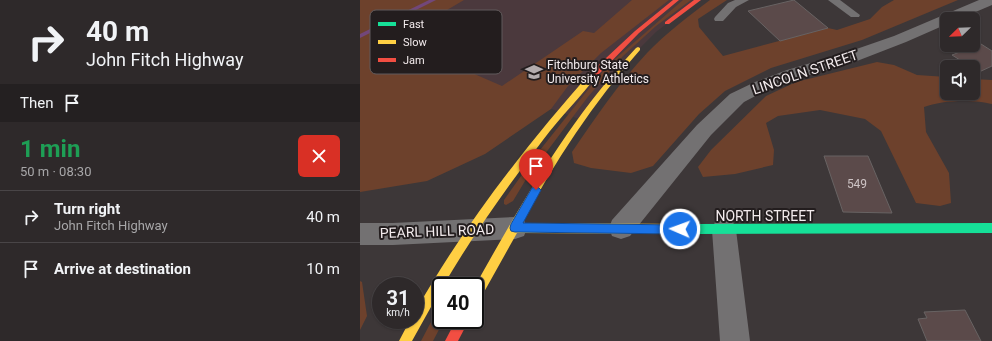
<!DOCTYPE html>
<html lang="en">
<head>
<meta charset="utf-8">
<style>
	body { margin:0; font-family:Roboto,sans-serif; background:#3a3536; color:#f1f3f6; height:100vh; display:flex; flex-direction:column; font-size:15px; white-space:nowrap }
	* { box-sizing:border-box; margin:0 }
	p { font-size:13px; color:#a7a6a8 }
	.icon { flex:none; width:22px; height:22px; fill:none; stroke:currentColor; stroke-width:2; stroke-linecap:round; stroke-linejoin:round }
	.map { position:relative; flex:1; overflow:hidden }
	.panel { display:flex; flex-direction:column; background:#2e292a; width:360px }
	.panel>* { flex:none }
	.guide { background:#2e292a; color:#f1f3f6; overflow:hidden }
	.needle { width:26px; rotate:247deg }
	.tools { position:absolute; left:580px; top:12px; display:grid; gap:8px }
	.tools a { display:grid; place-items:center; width:40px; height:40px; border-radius:6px; background:#2e292a; box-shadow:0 1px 3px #0004,0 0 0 1px #494547; font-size:20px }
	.speed { position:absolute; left:12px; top:277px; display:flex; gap:8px; font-size:20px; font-weight:700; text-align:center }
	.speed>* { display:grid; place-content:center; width:52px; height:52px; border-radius:50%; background:#2e292a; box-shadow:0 1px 3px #0004,0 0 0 1px #494547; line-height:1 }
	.speed small { font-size:10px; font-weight:400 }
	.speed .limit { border:2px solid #111; border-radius:6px; background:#fff; color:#111 }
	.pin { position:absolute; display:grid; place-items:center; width:34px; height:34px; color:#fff; margin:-41px -17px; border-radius:50% 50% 50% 0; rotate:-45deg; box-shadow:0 0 4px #0007 }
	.pin .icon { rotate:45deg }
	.me { position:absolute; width:44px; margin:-22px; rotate:272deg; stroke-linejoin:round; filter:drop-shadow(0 0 3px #0008) }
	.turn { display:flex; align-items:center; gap:14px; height:84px; padding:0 20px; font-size:18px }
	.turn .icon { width:52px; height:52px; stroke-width:2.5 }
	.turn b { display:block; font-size:28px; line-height:34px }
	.then { display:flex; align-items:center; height:38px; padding:0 20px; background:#0003; gap:8px; font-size:15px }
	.round { display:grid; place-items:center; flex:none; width:42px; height:42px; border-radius:6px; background:#3a3536 }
	.headline { display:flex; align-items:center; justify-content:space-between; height:68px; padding:0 20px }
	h1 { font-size:24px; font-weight:700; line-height:30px; color:#1e9e55 }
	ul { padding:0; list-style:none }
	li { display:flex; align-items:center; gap:12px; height:52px; padding:0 20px; border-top:1px solid #494547 }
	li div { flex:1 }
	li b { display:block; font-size:15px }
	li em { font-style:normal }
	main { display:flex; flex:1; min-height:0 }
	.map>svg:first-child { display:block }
	.built { fill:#4b393d }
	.green { fill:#6d412c }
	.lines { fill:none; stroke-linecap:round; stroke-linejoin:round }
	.stream { fill:#72477a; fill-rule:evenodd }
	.building { fill:#5b4a4a; stroke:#686363 }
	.lane { fill:#737172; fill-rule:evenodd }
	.street { fill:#737172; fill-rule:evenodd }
	.fast { fill:#16e098; fill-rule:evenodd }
	.slow { fill:#ffcf43; fill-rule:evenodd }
	.jam { fill:#f24e42; fill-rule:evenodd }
	.route { fill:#1a73e8; stroke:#114b97 }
	.labels { text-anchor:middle; stroke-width:4; stroke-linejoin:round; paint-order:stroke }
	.far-poi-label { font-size:12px; fill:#f3ebed; stroke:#231d1e; text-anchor:start }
	.number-label { font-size:12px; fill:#cdc3c4 }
	.street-label { font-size:14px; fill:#f3ebed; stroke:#231d1e }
	.key { fill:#231d1e; stroke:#615b5c; stroke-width:1 }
	.key-label { font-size:11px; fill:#f3ebed }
</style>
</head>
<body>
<main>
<section class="panel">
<div class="guide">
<div class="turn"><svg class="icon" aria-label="right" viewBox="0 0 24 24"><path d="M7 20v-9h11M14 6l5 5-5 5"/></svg><div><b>40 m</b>John Fitch Highway</div></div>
<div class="then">Then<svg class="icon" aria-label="arrive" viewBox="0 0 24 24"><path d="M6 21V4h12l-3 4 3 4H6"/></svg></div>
</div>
<div class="headline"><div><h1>1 min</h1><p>50 m · 08:30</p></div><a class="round" style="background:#d93025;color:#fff"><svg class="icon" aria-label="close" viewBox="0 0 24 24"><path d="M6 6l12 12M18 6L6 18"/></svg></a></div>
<ul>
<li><svg class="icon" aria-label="right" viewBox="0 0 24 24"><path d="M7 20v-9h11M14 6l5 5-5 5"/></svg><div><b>Turn right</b><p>John Fitch Highway</p></div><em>40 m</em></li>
<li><svg class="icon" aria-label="arrive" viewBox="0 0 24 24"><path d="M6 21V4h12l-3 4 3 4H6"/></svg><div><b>Arrive at destination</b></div><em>10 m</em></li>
</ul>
</section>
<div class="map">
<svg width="632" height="341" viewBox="0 0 632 341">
	<rect width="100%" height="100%" fill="#3d3738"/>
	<path class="built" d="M0 0H338L296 32 273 55 219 119 0 38Z"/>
	<path class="green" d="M0 0H104L36 40 142 86 223 31 234 33 272 0H309L241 53 208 86 191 109 125 154 67 181 0 192Z
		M323 0H331L296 26 263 56 227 98 179 162 172 160 247 66Z
		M350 0H367L338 19 339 27 363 56 468 28 477 30 510 19 522 7 534 0H598L502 40 411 68 365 91 339 114 293 166 271 173 231 168 214 163 212 152C235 118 259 83 287 53 306 33 329 16 350 0Z
		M517 62 534 65 557 75 587 77V93H613V79L632 80V104C614 99 581 100 564 107L566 132 589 173 591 203 580 206 556 203 521 131 505 119 460 110 418 116 406 123 414 150 413 165 375 174 343 177 338 167 351 150 406 96 436 82Z
		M166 169 171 171 153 201 146 205 144 204V200Z
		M0 281 2 282 7 316 0 330Z
		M81 303V320H84L73 341H61Z"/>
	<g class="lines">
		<path class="stream" d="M69 0H76L0 38V34Z"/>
	</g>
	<path class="building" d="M434 0 468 28 420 41 388 11Z
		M621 44 632 51V66L619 72 592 55Z
		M464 156H508L532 213 483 212Z
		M605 310 621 341H567L558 319 567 318 564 312Z"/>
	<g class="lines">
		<path class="lane" d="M375 0H389L376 7 363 21H355L354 19 355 17 368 3Z
			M468 0H480L500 15 499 17H491Z"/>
		<path class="street" d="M619 0H632V5L599 19H587V24L546 42 497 61 439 78 407 90 384 102 351 135 270 236 261 239 252 236 249 228 252 220 337 125 370 94 395 82 427 70 485 53 534 36Z
			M155 217 164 220 167 228 164 236 155 239 33 245H0V223H33Z
			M364 219 373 222 376 230 390 341H360L352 230 355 222Z"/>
		<path class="fast" d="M632 223V233L334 234 330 232 329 229 330 226 334 224Z"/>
		<path class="slow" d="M278 47 280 48V50C233 103 195 161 162 223L334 224 338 226 339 229 338 232 334 234 157 233 119 301 115 303V286C162 202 210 119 276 48Z
			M231 72H234L238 74C221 97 200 117 183 140 147 187 113 235 83 286H81V289L52 341H39L50 320H55V312C104 225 165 147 231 72Z"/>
		<path class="jam" d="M313 0H319L279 33 237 76H231V72L275 31Z
			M334 0H341L309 24H305V22Z
			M96 320H109L98 341H85Z"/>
	</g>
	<path class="route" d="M176 186 179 188 181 190 163 223 320 225 323 226 325 229 323 232 320 234 155 232 151 231 150 228 151 224 172 188Z"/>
	<defs>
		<g id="school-bare" transform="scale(1.38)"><path d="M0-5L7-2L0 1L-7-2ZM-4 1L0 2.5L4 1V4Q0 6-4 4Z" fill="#b3acae" stroke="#231d1e" stroke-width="2.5" paint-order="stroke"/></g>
	</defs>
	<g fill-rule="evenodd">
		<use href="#school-bare" x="174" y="72"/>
	</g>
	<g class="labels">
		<g class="far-poi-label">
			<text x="187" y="69">Fitchburg State<tspan x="187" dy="14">University Athletics</tspan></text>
		</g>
		<g class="number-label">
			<text x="497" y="188">549</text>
		</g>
		<g class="street-label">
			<text transform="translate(445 72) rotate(-19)" y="5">LINCOLN STREET</text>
			<text x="405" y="221">NORTH STREET</text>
			<text transform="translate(77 231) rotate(-2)" y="5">PEARL HILL ROAD</text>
		</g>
	</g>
	<rect x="10" y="10" width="132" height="64" rx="6" class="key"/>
	<rect x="18" y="22" width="18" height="4" fill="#16e098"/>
	<rect x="18" y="40" width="18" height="4" fill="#ffcf43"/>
	<rect x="18" y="58" width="18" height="4" fill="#f24e42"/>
	<g class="key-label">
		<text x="43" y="28">Fast</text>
		<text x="43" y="46">Slow</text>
		<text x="43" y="64">Jam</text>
	</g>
</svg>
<div class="tools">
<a><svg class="needle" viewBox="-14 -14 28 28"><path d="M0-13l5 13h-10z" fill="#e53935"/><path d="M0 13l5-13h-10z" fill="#a7a6a8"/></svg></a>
<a><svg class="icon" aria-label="sound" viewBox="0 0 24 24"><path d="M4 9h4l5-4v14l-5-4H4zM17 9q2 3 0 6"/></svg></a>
</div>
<div class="speed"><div>31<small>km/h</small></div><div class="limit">40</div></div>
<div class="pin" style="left:176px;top:190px;background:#d93025"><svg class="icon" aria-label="arrive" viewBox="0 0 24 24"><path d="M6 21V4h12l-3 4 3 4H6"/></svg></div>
<svg class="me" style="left:320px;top:229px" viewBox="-20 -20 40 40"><circle r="17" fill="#1a73e8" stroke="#fff" stroke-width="3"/><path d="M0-11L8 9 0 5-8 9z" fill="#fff"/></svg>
</div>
</main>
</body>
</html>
